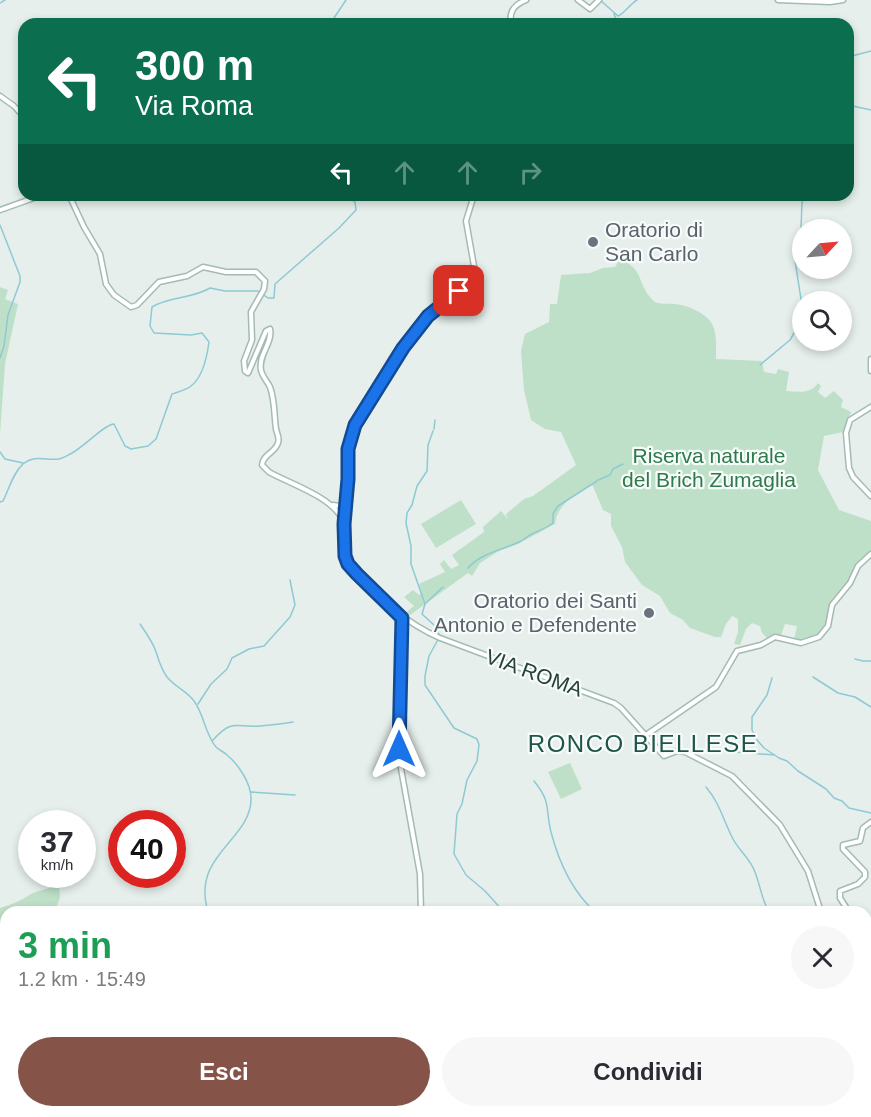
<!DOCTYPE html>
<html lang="it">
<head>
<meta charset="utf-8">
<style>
	body { margin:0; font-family:Arial,sans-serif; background:#f7f7f7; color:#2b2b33; height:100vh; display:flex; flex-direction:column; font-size:22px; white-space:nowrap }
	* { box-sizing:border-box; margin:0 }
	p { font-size:20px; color:#7c7c81 }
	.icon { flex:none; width:33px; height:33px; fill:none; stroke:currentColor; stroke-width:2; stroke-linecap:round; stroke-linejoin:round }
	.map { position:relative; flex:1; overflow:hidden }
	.details { position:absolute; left:0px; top:906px; width:872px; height:212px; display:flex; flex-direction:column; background:#fff; border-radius:18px 18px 0 0; box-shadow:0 3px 9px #0003 }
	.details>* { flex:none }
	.guide { position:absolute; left:18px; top:18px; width:836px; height:183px; border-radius:18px; box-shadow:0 3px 9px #0003; background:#0b6e4f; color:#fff; overflow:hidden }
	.needle { width:39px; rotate:64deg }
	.buttons { position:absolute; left:792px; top:219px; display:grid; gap:12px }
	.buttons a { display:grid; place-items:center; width:60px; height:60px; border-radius:50%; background:#fff; box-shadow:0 3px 9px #0003; font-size:30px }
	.speed { position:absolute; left:18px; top:810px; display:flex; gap:12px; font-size:30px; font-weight:700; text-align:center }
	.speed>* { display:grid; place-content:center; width:78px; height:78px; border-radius:50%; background:#fff; box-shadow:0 3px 9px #0003; line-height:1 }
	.speed small { font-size:15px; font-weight:400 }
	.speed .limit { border:9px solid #d22; background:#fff; color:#111 }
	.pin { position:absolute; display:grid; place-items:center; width:51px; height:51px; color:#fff; margin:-26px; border-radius:12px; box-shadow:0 3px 9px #0006 }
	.me { position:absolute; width:66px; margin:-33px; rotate:0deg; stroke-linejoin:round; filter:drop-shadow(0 0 4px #0008) }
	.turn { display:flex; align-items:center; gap:21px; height:126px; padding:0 18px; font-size:27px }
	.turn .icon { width:78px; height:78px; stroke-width:2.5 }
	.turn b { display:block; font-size:42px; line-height:51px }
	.lanes { display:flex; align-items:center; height:57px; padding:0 18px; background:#0003; justify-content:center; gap:30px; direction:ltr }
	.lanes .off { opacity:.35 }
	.round { display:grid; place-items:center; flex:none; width:63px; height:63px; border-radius:32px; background:#f7f7f7 }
	.summary { display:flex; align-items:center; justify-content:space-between; height:102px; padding:0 18px }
	h1 { font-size:36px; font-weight:700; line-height:45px; color:#1e9e55 }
	.action { display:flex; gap:12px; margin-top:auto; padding:12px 18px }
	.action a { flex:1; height:69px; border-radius:36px; background:#855347; color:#fff; font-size:24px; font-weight:700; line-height:69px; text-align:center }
	.action a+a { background:#f7f7f7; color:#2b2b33 }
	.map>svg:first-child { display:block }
	.green { fill:#bfe0c8 }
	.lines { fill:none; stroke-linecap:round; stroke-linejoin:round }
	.stream { stroke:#8ec9d4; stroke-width:1.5 }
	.secondary-casing { stroke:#a4bbb3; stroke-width:7 }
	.secondary { stroke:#fff; stroke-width:4 }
	.route-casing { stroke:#114b97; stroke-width:15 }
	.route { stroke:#1a73e8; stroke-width:10 }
	.worship-dot { fill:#6b7280; stroke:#f7fbf9; stroke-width:2 }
	.labels { text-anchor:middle; stroke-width:4.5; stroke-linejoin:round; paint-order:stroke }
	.worship-label { font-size:21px; fill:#5b616d; stroke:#f7fbf9; text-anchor:start }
	.park-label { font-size:21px; fill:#2d7a4b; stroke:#f7fbf9 }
	.street-label { font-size:21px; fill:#24423a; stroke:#f7fbf9 }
	.quarter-label { font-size:24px; letter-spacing:1.5px; fill:#1f5548; stroke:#f7fbf9 }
</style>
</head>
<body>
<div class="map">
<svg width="871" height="1117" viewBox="0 0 871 1117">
	<rect width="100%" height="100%" fill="#e6efeb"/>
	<path class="green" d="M620 259C645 270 636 281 651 298 657 306 664 303 673 304 685 304 708 313 713 326 717 335 716 349 716 359L762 361 764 372 776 374 778 369 789 372 786 391C798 392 811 394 818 383L821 386 818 392 825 398 834 391 843 400 841 407 851 412 843 432 824 436 818 470 839 510 871 521V552L857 565 849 583 831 604 825 628 819 634 804 640H794L797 626 785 624 781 635H774L768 639 762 633 760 626 752 623 746 629 740 645 734 644 738 632V619L732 616 726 624 721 637H715L690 628 683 620 670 613 660 596 642 585 625 562 622 547 611 526V514L603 510 592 484C576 494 557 504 555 524L518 544 499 551 480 563 472 576 468 573 406 618 402 616 414 606 404 597 413 590 419 595 422 593 419 584 445 572 440 564 444 560 451 569 459 565 452 555 484 532 483 527 501 511 508 519 506 514 524 499 533 496 576 465 561 432 545 429 531 420 524 390 521 351 525 334 549 322 550 304H557L561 275 590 273 603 268 615 267Z
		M0 287 8 290 5 299 18 304 5 364 0 434Z
		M461 500 476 524 436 548 421 524Z
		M570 763 582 789 561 799 548 772Z
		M59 885 60 898 56 908 36 912H6V946L0 949V908C11 905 22 900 31 894 35 892 53 887 59 885Z"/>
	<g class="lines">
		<path class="stream" d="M600 0 618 16C625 13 630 4 637 0
			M0 3 5 0
			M614 14 618 24
			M330 24 346 0
			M640 24 649 21 666 24
			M848 57 871 51
			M848 105 871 110
			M848 126V133
			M0 225 20 276V282L8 315 4 346 0 358
			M760 365 790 340 801 321V299L793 248 801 228 802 202 806 195
			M434 429 435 420
			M433 431 428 445 427 471 417 486 412 505 407 513 406 523 411 546V564L425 604 422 614 434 625 440 636 429 656 425 676V685L454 728 477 739 479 745 477 761 467 780 462 804 457 814 454 854 466 875 485 891 504 912
			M0 452 5 459 23 463
			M598 480 610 475 613 469 623 464
			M0 502 3 501C9 489 13 473 23 464 35 454 47 461 59 459 63 458 68 455 72 453 85 446 105 424 114 424L125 446 131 449 148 446 156 439 172 394C178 392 186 390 191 386 203 377 207 357 209 342L202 333 191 335 154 333 150 326 152 307C170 296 192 299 210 288L225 291H258L268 298H274L275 284 339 228 356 210 355 202 345 195
			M468 568C481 553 502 550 519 542 524 540 527 536 532 534 540 530 546 528 553 523V514L558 506 597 481
			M426 603 443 587
			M140 624C146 633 153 642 156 652 159 661 161 669 167 677 175 687 187 691 194 701 204 714 205 734 216 747 219 750 224 752 227 755 238 764 251 783 251 798 252 839 193 854 207 908L205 912
			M855 659 863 661H871
			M813 677 838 693 855 697 871 707
			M772 678 767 695 752 717V730L757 740 764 748 779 758 787 761 798 771 826 789 834 798 842 801 849 808 871 813
			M198 704 211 684 227 669 232 658 249 649 264 646 290 617 295 605 290 580
			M213 740C233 718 235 728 260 726 271 725 282 724 293 722
			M734 752 775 755
			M534 781C552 803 545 809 551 832 559 863 572 891 595 912
			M706 787C719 802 723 819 732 837 738 850 750 858 755 872 760 885 762 900 769 912
			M251 792 295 795
			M206 910C217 906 230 907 241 912
			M0 1029 6 1035
			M6 1074 1 1084V1092L6 1098
			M21 1112 26 1117
			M761 1112 768 1117
			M180 1117 181 1112
			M372 1117 374 1112
			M520 1117 522 1112"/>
		<g class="secondary-casing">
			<path id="secondary" d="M578 0 590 9 599 0
				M778 0 830 2 843 0
				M511 24C509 11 514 5 526 0
				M0 96 14 106 24 117
				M69 195 84 227 100 254 106 284 114 295 131 307 137 305 159 282 187 276 203 267 226 272H256L265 281 264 289 251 312 252 340 244 361 245 371 248 373 266 331 270 329C273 343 258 355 261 370 262 376 267 381 270 387 275 401 274 415 276 429 277 434 280 438 278 443 275 453 263 454 262 465L269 472C290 484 336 498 343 522 348 535 342 550 348 564 374 595 403 622 440 638L614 703 621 708 664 756 677 751 685 752 732 776 780 825 808 871 821 912
				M0 210 42 195
				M871 359V371
				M871 407 850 420 846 433 849 468 853 477 871 496
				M333 505 340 506 346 500
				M345 521 348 479 347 449 355 425 403 348 428 316 464 287 480 285 474 266 466 221 474 195
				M402 618 398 741 400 763 420 874 421 912
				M646 735 716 687 737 651 761 645 775 637 801 643 819 637 828 626 832 605 850 583 858 566 871 554
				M849 912 840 898V891L858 884 865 877V872L843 849V845L860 841 863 828 871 822
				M866 1020 871 1028
				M431 1117V1112"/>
		</g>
		<use href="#secondary" class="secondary"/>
	</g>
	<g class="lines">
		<g class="route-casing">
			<path id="route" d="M399 749 402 618 357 574 348 564 345 556 344 524 348 479V449L355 425 403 348 428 316 459 291"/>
		</g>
		<use href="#route" class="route"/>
	</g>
	<g class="worship-dot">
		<circle cx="593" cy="242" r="6"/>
		<circle cx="649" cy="613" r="6"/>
	</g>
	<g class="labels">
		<g class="worship-label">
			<text x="605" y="237">Oratorio di<tspan x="605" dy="24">San Carlo</tspan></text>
			<text x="637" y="608" text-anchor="end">Oratorio dei Santi<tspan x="637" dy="24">Antonio e Defendente</tspan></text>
		</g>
		<g class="park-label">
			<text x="709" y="463">Riserva naturale<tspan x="709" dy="24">del Brich Zumaglia</tspan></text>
		</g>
		<g class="street-label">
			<text transform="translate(534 673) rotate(20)" y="7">VIA ROMA</text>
		</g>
		<g class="quarter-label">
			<text x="643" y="752">RONCO BIELLESE</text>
		</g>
	</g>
</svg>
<div class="buttons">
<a><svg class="needle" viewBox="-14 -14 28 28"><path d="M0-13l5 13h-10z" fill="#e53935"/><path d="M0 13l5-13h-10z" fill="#7c7c81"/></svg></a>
<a><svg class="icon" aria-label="search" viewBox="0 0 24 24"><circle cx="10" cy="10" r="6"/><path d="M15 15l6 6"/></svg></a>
</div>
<div class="speed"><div>37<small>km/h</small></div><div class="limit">40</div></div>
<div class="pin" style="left:459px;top:291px;background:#d93025"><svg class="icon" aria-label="arrive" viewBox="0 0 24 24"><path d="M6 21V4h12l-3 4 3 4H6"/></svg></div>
<svg class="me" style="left:399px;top:749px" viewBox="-20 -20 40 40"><path d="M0-17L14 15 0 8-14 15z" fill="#1a73e8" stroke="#fff" stroke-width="4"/></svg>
<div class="guide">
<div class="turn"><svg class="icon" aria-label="left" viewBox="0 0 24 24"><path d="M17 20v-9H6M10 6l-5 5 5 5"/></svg><div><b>300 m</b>Via Roma</div></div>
<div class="lanes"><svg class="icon" aria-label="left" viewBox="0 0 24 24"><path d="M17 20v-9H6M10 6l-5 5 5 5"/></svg><svg class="icon off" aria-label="ahead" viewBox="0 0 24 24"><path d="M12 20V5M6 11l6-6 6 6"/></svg><svg class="icon off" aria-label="ahead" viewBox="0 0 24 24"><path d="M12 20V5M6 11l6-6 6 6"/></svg><svg class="icon off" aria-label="right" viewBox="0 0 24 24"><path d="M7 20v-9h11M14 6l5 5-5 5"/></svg></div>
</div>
<section class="details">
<div class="summary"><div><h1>3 min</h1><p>1.2 km · 15:49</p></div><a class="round"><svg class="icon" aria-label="close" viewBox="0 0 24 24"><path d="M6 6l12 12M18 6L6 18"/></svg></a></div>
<div class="action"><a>Esci</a><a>Condividi</a></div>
</section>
</div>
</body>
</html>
